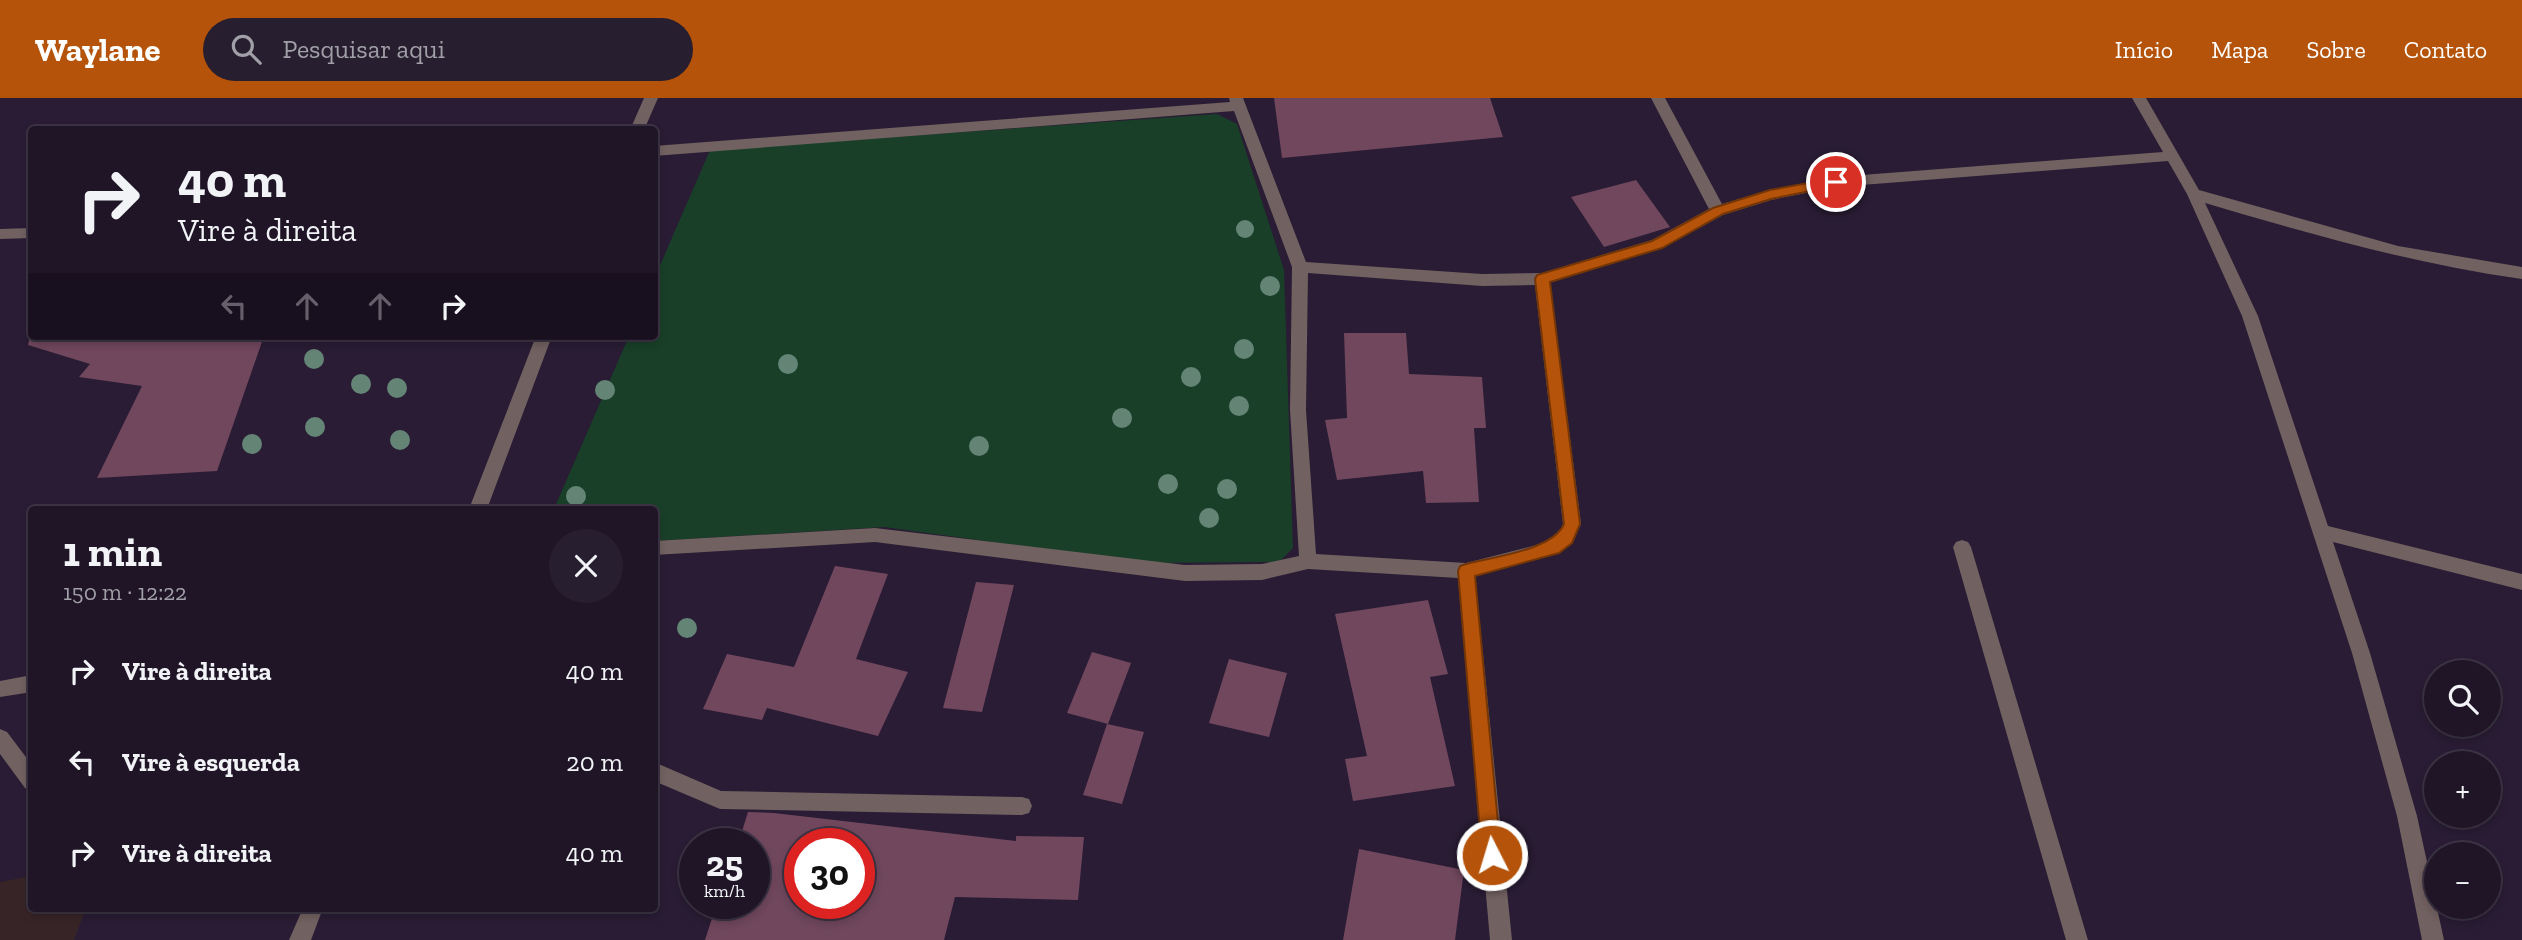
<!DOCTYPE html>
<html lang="pt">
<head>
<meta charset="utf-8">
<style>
	body { margin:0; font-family:"Zilla Slab",serif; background:#271e2f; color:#f1f3f6; height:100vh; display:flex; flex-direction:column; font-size:26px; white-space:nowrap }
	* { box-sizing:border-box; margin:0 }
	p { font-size:23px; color:#a19fa7 }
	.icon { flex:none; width:38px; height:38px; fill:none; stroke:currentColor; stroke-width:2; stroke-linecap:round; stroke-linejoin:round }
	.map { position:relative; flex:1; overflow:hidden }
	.drawer { position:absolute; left:28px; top:408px; width:630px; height:406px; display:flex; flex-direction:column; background:#1f1527; border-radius:7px; box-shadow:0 4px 10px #0003,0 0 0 2px #3c3444 }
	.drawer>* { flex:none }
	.guide { position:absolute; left:28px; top:28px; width:630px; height:214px; border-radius:7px; box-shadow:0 4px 10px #0003,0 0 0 2px #3c3444; background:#1f1527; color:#f1f3f6; overflow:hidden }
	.tools { position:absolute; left:2424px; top:562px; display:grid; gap:14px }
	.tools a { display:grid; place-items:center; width:77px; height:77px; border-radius:50%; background:#1f1527; box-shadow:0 4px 10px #0003,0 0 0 2px #3c3444; font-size:35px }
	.speed { position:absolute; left:679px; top:730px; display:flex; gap:14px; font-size:35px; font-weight:700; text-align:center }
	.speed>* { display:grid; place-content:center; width:91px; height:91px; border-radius:50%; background:#1f1527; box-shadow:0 4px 10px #0003,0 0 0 2px #3c3444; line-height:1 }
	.speed small { font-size:18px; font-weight:400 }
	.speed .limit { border:10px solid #d22; background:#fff; color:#111 }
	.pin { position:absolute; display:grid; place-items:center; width:60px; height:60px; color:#fff; margin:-30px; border:4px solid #fff; border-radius:50%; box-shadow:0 2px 7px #0007 }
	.me { position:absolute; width:77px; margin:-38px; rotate:355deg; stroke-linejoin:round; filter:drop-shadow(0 0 5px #0008) }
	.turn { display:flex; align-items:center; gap:24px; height:147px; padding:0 35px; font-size:32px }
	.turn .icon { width:91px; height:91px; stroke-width:2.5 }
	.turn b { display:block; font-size:49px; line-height:60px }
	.lanes { display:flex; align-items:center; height:66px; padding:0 35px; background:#0003; justify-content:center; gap:35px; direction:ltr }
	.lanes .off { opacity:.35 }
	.round { display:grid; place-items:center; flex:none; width:74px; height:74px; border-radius:37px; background:#271e2f }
	.overview { display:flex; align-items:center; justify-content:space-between; height:119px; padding:0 35px }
	h1 { font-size:42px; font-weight:700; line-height:52px }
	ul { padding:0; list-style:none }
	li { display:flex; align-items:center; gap:21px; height:91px; padding:0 35px }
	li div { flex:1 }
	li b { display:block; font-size:26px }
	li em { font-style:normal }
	header { display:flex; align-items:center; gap:42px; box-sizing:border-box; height:98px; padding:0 35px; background:#b45309; color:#fff }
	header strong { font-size:33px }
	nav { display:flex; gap:38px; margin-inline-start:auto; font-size:24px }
	.search { width:490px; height:63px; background:#271e2f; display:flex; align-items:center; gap:18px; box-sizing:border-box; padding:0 24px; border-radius:38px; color:#a19fa7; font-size:26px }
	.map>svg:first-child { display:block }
	.education { fill:#372427 }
	.green { fill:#193f28 }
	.building { fill:#70475d; fill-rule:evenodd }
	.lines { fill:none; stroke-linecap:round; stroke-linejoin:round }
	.minor { fill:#716160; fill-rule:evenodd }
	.tree { fill:#648476 }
	.route { fill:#b45309; stroke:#753606; stroke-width:2 }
</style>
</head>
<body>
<header>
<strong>Waylane</strong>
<div class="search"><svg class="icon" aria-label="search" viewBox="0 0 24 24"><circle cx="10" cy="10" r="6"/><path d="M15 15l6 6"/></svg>Pesquisar aqui</div>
<nav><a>Início</a><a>Mapa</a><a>Sobre</a><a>Contato</a></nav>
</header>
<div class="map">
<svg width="2522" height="842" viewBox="0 0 2522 842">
	<rect width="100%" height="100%" fill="#291c34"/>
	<path class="education" d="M31 778 32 810H86L74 842H0V784Z"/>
	<path class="green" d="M1217 16 1237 26 1284 172 1293 450 1279 464 1146 465 884 429 655 443 654 411H554L629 238H654L655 179 710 52Z"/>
	<path class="building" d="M1274 0H1490L1503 39 1282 60Z
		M1636 82 1670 129 1604 149 1571 99Z
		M1344 235H1406L1409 276 1482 279 1486 330H1474L1479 404 1426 405 1423 373 1337 382 1325 322 1347 320Z
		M30 238H264L217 373 97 380 142 288 79 279 90 266 28 247Z
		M835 468 888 476 856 561 908 574 878 638 767 610 762 622 703 611 727 556 794 569Z
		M976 484 1014 487 982 614 943 610Z
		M1428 502 1448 576 1430 579 1455 688 1353 703 1345 661 1367 658 1335 516Z
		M1092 554 1131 565 1108 626 1067 615Z
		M1229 561 1287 575 1269 639 1209 625Z
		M1107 626 1144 634 1122 706 1083 697Z
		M748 714 774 715 1016 743V738L1084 739 1078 802 955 799 944 842H705L717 805H754V746H738ZM800 746H859V805H800Z
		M1359 751 1464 772 1455 842H1343Z"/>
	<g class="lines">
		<path class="minor" d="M644 0H658L644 32H630Z
			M1229 0H1243L1306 164 1482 176 1542 175 1652 142 1709 111 1651 0H1665L1722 106 1770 92 1836 79 2163 54 2132 0H2146L2199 92 2398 148 2522 169V181C2414 166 2310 136 2205 105L2258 218 2328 428 2522 476V492L2333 444 2370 555 2417 718 2444 842H2422L2397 718 2352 555 2242 218 2187 96 2168 63 1836 89 1771 102 1723 117 1662 150 1550 184 1581 426 1572 445 1559 455 1475 478 1512 842H1490L1458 480 1308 471 1262 482 1185 483 875 444 654 457V443L875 430 1185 467 1262 466 1299 458 1290 312 1292 169 1234 13 654 58V48L1230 4ZM1308 175 1482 188 1535 187 1563 426 1559 435 1548 444 1466 465 1316 456 1306 312Z
			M32 130V140L0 141V131Z
			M536 238H552L487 411H469Z
			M1962 442 1968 444 1971 449 2088 842H2066L1953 449 1956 444Z
			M32 577V594L0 599V583Z
			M0 631 7 634 32 667V693L25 690 0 656Z
			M654 664 721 693 1022 699 1029 701 1032 708 1029 715 1022 717 720 711 654 683Z
			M303 810H323L311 842H289Z"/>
	</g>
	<g class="tree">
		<circle cx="1245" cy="131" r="9"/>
		<circle cx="1270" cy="188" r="10"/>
		<circle cx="1244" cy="251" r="10"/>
		<circle cx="314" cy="261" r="10"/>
		<circle cx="788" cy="266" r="10"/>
		<circle cx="1191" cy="279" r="10"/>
		<circle cx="361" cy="286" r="10"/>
		<circle cx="397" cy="290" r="10"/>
		<circle cx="605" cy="292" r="10"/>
		<circle cx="1239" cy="308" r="10"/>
		<circle cx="1122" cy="320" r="10"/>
		<circle cx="315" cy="329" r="10"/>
		<circle cx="400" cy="342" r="10"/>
		<circle cx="252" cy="346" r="10"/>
		<circle cx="979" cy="348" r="10"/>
		<circle cx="1168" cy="386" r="10"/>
		<circle cx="1227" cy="391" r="10"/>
		<circle cx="576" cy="398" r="10"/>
		<circle cx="1209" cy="420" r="10"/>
		<circle cx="687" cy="530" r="10"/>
	</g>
	<path class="route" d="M1836 80 1842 84 1840 87 1771 101 1723 116 1662 150 1550 184 1580 426 1572 445 1559 455 1475 478 1501 757 1498 763 1492 766 1485 763 1482 757 1458 473 1460 468 1466 466C1493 459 1553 452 1564 426L1535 181 1537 177 1652 143 1713 110 1770 92Z"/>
</svg>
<div class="tools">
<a><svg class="icon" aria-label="search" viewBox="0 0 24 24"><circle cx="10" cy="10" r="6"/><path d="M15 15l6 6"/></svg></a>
<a>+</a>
<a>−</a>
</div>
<div class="speed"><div>25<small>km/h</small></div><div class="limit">30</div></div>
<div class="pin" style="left:1836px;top:84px;background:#d93025"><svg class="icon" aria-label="arrive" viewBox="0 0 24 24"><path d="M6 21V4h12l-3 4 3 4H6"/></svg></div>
<svg class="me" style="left:1492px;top:757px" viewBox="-20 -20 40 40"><circle r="17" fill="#b45309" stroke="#fff" stroke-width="3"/><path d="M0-11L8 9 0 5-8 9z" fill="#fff"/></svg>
<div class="guide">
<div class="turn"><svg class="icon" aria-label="right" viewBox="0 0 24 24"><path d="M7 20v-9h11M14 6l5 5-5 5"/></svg><div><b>40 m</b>Vire à direita</div></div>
<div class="lanes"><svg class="icon off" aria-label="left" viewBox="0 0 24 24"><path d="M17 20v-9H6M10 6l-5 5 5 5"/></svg><svg class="icon off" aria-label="ahead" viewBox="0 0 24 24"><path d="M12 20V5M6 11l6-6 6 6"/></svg><svg class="icon off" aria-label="ahead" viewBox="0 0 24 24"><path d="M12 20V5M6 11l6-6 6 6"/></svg><svg class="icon" aria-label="right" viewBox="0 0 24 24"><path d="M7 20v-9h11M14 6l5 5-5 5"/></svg></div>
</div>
<section class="drawer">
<div class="overview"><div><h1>1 min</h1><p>150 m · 12:22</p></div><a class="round"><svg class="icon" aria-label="close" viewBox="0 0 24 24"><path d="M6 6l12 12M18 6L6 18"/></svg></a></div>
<ul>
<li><svg class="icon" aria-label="right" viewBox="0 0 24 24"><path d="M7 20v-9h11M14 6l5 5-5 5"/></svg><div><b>Vire à direita</b></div><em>40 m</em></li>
<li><svg class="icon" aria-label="left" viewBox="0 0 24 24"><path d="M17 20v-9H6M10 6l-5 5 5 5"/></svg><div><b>Vire à esquerda</b></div><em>20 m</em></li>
<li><svg class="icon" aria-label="right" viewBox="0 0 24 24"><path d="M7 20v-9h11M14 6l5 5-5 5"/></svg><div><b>Vire à direita</b></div><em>40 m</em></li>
</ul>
</section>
</div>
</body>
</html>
